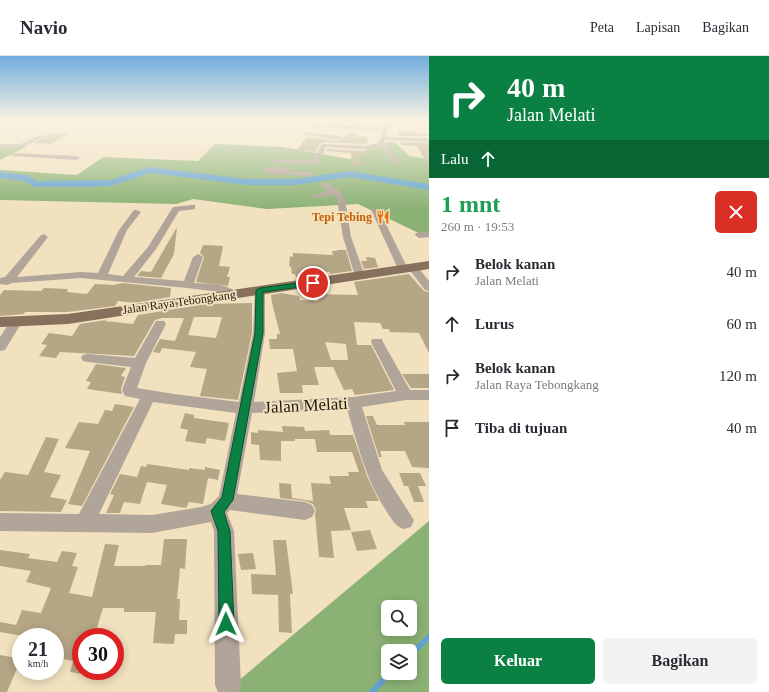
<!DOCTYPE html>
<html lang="id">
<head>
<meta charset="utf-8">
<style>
	body { margin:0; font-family:Georgia,serif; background:#f2f2f3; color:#2b2b33; height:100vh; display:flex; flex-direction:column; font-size:15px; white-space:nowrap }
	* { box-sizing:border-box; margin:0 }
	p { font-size:13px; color:#7c7c81 }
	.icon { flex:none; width:22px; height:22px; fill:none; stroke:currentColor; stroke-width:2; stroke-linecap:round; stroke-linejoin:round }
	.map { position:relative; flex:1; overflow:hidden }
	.panel { display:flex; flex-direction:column; background:#fff; width:340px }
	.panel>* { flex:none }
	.banner { background:#0b8043; color:#fff; overflow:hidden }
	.fabs { position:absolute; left:381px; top:544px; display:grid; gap:8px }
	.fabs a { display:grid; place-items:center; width:36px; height:36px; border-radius:6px; background:#fff; box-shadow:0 2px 10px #0003; font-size:20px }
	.speed { position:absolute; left:12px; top:572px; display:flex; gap:8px; font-size:20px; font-weight:700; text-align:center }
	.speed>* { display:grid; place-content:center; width:52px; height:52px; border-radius:50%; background:#fff; box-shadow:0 2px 10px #0003; line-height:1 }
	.speed small { font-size:10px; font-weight:400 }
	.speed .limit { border:6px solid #d22; background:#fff; color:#111 }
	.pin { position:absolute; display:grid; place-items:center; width:34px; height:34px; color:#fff; margin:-17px; border:2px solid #fff; border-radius:50%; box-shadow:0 1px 4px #0007 }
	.me { position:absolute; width:44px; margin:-22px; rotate:359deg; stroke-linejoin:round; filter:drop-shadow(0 0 3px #0008) }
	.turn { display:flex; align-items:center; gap:14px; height:84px; padding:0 12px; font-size:18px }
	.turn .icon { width:52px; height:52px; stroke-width:2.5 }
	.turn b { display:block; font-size:28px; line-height:34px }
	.then { display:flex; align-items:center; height:38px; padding:0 12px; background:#0003; gap:8px; font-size:15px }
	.round { display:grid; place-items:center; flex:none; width:42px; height:42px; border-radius:6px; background:#f2f2f3 }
	.overview { display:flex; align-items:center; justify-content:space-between; height:68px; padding:0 12px }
	h1 { font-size:24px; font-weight:800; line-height:30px; color:#1e9e55 }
	.action { display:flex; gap:8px; margin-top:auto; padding:8px 12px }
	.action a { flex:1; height:46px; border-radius:6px; background:#0b8043; color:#fff; font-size:16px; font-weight:800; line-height:46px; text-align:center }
	.action a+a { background:#f2f2f3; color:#2b2b33 }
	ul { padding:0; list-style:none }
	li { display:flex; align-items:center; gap:12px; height:52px; padding:0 12px }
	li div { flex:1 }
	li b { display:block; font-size:15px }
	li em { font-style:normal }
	header { display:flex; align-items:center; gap:24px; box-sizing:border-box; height:56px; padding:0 20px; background:#fff; border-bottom:1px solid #e1e1e2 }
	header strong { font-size:19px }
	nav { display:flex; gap:22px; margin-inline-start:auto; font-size:14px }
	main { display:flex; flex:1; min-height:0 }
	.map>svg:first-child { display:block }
	.forest { fill:#8bb274; fill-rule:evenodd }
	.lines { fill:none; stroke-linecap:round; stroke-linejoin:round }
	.stream { stroke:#61a2d0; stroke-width:5.5 }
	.river { fill:#61a2d0; fill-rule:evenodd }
	.building { fill:#b5a685; fill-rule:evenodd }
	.minor { fill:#b1a499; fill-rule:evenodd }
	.major { fill:#87705c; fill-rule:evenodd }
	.route { fill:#0b8043; stroke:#07532c }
	.labels { text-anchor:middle; stroke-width:4; stroke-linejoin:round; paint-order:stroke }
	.far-food-label { font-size:12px; font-weight:bold; fill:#c56008; stroke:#f1e1bf; text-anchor:end }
	.far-street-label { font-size:12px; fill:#1e180b; stroke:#f1e1bf }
	.near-street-label { font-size:17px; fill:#1e180b; stroke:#f1e1bf }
</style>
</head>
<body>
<header>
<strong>Navio</strong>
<nav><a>Peta</a><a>Lapisan</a><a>Bagikan</a></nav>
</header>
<main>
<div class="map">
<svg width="429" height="636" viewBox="0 0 429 636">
	<rect width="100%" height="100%" fill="#f1e1bf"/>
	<path class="forest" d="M394 86 410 100 429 103V180H425L358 148 267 153 193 143 176 148 0 144V114L77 119 103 101 198 105 215 88 282 91 356 104 372 88Z
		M0 90 26 91 0 104Z
		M429 465V636H221L232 630ZM388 551H410V573H388ZM388 595H410V617H388Z"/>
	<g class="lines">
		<path class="stream" d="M410 599 429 581
			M372 636 390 617"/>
		<path class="river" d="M149 111 247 123H296L349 115 429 128V134L349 121 296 129H247L150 117 111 130 81 131H35L24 125 0 122V116L27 119 37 125 110 124Z"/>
	</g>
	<path class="building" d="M398 75 429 78V80H399Z
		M355 76 356 80 368 81 367 88 324 86 319 89 316 96 297 94 307 81 339 85 343 82 341 79 348 80V77Z
		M50 77 68 78 50 88 35 87Z
		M401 86 429 87V110L417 90 401 89Z
		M327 93 366 95 365 99H360L362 110H352L351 97 326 95Z
		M177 171 174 198 161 222 137 220 141 215 151 216Z
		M203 189 223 190 219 210 230 211 227 221H230L228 230 196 226 204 201 200 197Z
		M337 194H346L352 215 330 218V216L311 215 305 222 296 221 295 218H292L291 211 289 210 290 200 293 201V197L333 199 332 195H337Z
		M366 201 375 202 378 211 394 209 364 213 361 205H367Z
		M409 218 424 235 429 236V297L419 277 390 276 389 273H383L380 267 354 266 357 289H371L394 334 355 339 352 333 344 334 332 309 333 311H314L319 329H302L303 337H280L277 317 297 315 293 293H270L269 283H277V278H280L272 247 271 239 281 237 299 240 300 244 318 245 317 238 358 239 354 226ZM325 286 346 288 348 304H331Z
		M123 227 171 232 170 241 134 247 118 245 115 250 68 256H25L24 258 0 260V239L4 234 41 235 44 232 68 233 67 236 87 238 95 228 114 229Z
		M252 247V277L238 344 200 340 207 313 190 311 196 296 162 292 160 297 153 296 160 283 175 285 184 262H162L155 264 134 300 60 296 56 302 39 300 47 289 41 288 49 277 72 280 80 268 106 264 105 265 133 268 138 259 206 248ZM194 261H222L216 282 188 279Z
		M96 308 126 312 121 320 125 321 121 333 122 338 87 333 91 326 86 325Z
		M402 318H429V332H411Z
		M115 348 134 351 82 450 68 448 90 395 65 392 79 366 98 368 105 354 112 355Z
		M185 357 194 359V362L229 367 225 385 207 382 205 388 185 385 188 374 180 372Z
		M366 360H373L377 369H405L404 366H429V412L412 411 405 395H380L382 401H379Z
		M282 370 304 371 305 375 329 374 330 379H353L367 420 379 445H366L368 452H344L351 474 331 475 334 502 319 501 315 458 316 454 313 448 305 445 280 442 279 427 291 428 292 442 313 445 311 427 331 428 329 420H349L348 416H359L352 396H317L315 383H295V385H281V405L260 404 259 389 251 388V376L258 377V374L283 376Z
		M46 381 59 383 44 416 61 419 50 441 67 444 61 456 0 455V424L5 416 28 419Z
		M147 408 189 414V412L205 414V411L220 414 218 424 208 422 203 448 189 446 186 452 161 448 167 429 147 426 140 448 124 446 120 457H106L114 439 110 438 120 418 137 421 141 410 146 411Z
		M399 417H420L426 430H418L424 446H414L408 430H404Z
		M370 474 377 493 357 495 351 476Z
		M164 483H187L185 513 180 512 177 543H180L179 564H187V578H175L174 588 153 587 156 556H124V552H103L94 581H81V618L70 616 73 605 55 601V581H48L50 577 31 574 28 581 0 576V566L16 569 22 554 41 557 51 532 26 526 31 515 0 510V494L30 498 28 502 57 506 62 495 77 497 72 510 78 511 69 537 92 541 105 488 119 489 114 510H145V509H161Z
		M273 484H286L293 538H290L292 577 279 576 278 539 252 538 251 518 276 519Z
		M253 497 256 513 241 514 238 498Z
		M0 599 21 603 7 636H0Z"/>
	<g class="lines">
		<path class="minor" d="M391 64H397L387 70V81L429 82V86L386 84 384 85 391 98 400 106 397 108 387 100 381 90 377 94 326 91 319 106 316 108 276 107 273 105 276 103 314 104 320 90 324 88 375 90 381 82 382 75 303 69 301 67 382 72 383 68Z
			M306 76 339 80 342 82 339 84 304 79Z
			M40 79 45 80 24 91 0 92V88H21Z
			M14 97 77 100 80 102 77 104 12 100 11 99Z
			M265 111H289L292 113 288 115 311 116 314 118 311 120 267 118 262 113Z
			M321 127H327L339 134 345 143 351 181 365 220 364 222H356L355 220 343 181 337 143 334 139 313 142 309 140 329 135 321 131Z
			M192 149H195V153L179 155 156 193 134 221 184 225 193 201 198 198 203 201 194 227C207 228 229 227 238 238L236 240 232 241 219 236 188 232 81 222 12 227 7 229 0 228V222L5 221 41 179 44 178 48 181 17 221 81 216 98 217 119 174 134 154H137L141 156 127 174 108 218 123 220 148 191 173 151Z
			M372 152 379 154 408 213 407 215H399L398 213 371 154Z
			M429 175V181L419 182 415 179 416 177Z
			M413 209 417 210 429 225V235L425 234 408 212Z
			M260 231 265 234V277L254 346 353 341 396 335 371 286 372 283H382L383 286 410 334H429V344H406L362 351 382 414 414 464 411 471 404 473C395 470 392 464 387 456 366 424 358 390 347 353L252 357 237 438 305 446 312 449 315 455 312 461 305 464 230 454 227 457 234 475 241 629 238 636H218L215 629 214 475 211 466 152 477 0 475V457L79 458 140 343 125 340 122 334 131 311 88 306 83 305 81 302 83 299 88 298 135 302 156 265H164L166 268 146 307 137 332 174 338 239 346 253 277 255 234ZM153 346 236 357 219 440 211 448 201 451 152 459 99 458Z
			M16 262 22 266 5 294 0 295V281L12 263Z"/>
		<path class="major" d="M429 205V213L68 268 0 271V261L68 258Z"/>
	</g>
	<linearGradient id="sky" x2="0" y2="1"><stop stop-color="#72adde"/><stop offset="0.42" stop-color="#f9f2e2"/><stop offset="1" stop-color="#f9f2e2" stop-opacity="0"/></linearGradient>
	<rect width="429" height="153" fill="url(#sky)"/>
	<path class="route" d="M313 225 317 227 316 229 263 236V277L233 444 224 456 230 475 234 568 232 573 226 575 221 573 219 568 218 475 211 455 222 441 255 277 256 234 260 232Z"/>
	<defs>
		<g id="restaurant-bare" transform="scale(1.08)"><path d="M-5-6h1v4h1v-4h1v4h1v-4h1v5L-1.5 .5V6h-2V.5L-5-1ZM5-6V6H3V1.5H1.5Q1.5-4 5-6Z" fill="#e8710a" stroke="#f1e1bf" stroke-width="2.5" paint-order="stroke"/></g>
	</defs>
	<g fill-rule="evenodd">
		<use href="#restaurant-bare" x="383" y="161"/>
	</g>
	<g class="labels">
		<g class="far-food-label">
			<text x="372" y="165">Tepi Tebing</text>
		</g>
		<g class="far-street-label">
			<text transform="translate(179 246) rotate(-8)" y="4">Jalan Raya Tebongkang</text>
		</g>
		<g class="near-street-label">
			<text transform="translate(306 349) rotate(-3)" y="6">Jalan Melati</text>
		</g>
	</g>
</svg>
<div class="fabs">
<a><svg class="icon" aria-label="search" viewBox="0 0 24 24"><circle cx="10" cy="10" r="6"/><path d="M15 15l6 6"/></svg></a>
<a><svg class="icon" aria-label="layers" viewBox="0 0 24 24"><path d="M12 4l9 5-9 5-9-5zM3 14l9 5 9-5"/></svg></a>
</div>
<div class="speed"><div>21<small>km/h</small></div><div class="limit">30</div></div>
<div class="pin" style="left:313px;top:227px;background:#d93025"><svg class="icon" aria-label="arrive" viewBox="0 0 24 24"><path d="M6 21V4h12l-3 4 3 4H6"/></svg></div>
<svg class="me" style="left:226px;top:568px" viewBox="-20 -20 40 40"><path d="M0-17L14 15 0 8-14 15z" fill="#0b8043" stroke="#fff" stroke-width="4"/></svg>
</div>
<section class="panel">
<div class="banner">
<div class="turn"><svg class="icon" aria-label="right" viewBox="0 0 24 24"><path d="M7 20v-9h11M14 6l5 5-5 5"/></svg><div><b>40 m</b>Jalan Melati</div></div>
<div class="then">Lalu<svg class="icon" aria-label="ahead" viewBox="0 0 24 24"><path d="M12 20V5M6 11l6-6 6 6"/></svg></div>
</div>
<div class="overview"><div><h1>1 mnt</h1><p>260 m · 19:53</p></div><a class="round" style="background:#d93025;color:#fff"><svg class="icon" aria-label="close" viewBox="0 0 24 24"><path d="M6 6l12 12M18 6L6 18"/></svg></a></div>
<ul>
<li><svg class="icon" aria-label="right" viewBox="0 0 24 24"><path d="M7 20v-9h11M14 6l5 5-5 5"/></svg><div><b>Belok kanan</b><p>Jalan Melati</p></div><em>40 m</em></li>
<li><svg class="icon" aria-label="ahead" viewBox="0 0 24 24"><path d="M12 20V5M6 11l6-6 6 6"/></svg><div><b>Lurus</b></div><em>60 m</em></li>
<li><svg class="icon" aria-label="right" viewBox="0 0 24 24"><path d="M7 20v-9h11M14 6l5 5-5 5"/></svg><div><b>Belok kanan</b><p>Jalan Raya Tebongkang</p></div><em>120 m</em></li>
<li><svg class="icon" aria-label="arrive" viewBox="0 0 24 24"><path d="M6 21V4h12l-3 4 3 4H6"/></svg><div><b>Tiba di tujuan</b></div><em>40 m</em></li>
</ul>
<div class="action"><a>Keluar</a><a>Bagikan</a></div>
</section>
</main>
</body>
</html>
